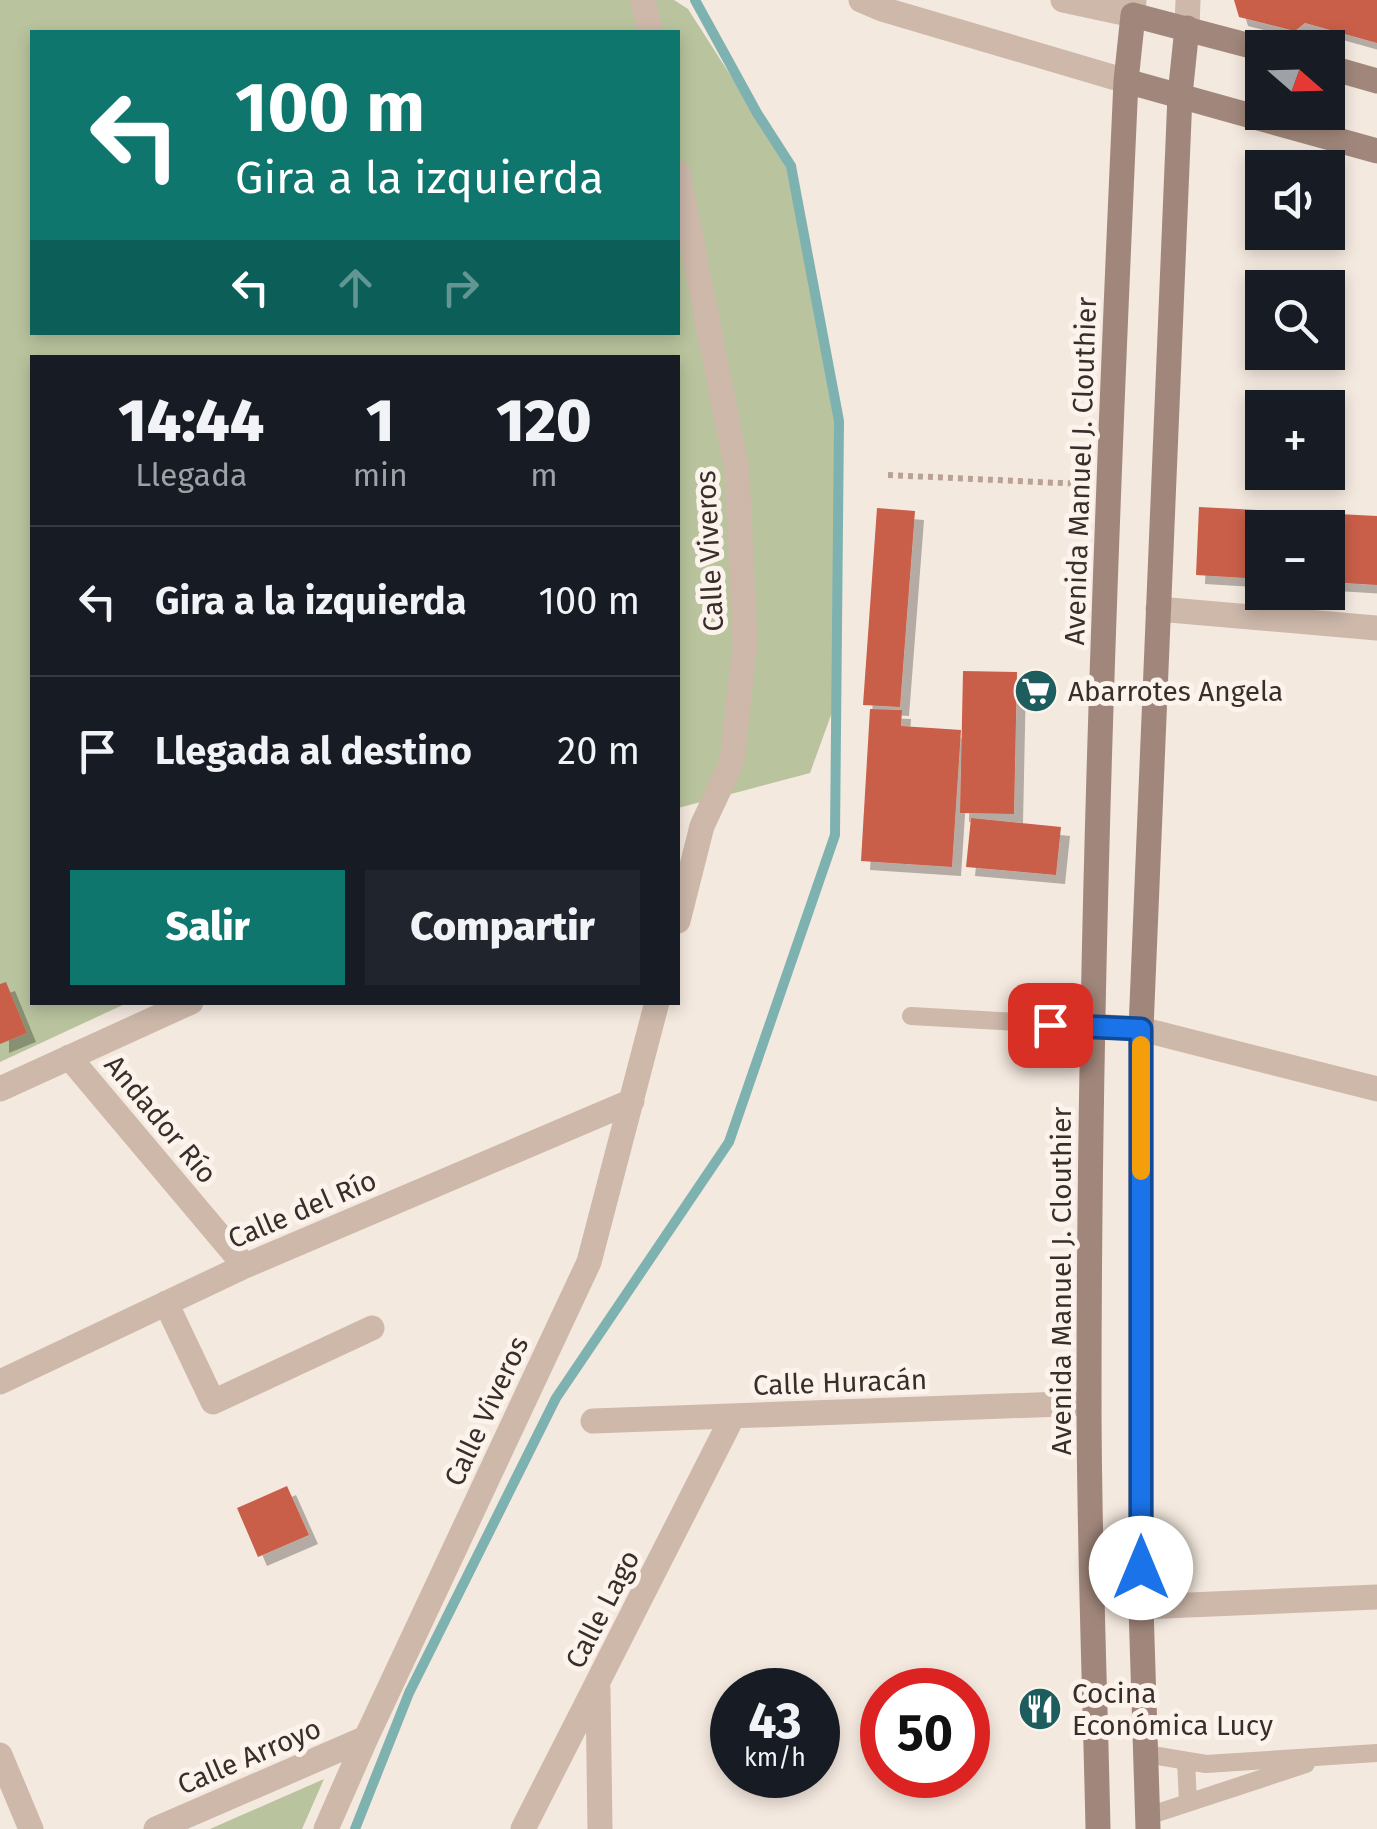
<!DOCTYPE html>
<html lang="es">
<head>
<meta charset="utf-8">
<style>
	body { margin:0; font-family:"Fira Sans",sans-serif; background:#20242c; color:#f1f3f6; height:100vh; display:flex; flex-direction:column; font-size:38px; white-space:nowrap }
	* { box-sizing:border-box; margin:0 }
	p { font-size:32px; color:#9ea1a6 }
	.icon { flex:none; width:55px; height:55px; fill:none; stroke:currentColor; stroke-width:2; stroke-linecap:round; stroke-linejoin:round }
	.map { position:relative; flex:1; overflow:hidden }
	.side { position:absolute; left:30px; top:355px; width:650px; height:650px; display:flex; flex-direction:column; background:#171b24; border-radius:0px; box-shadow:0 5px 15px #0003 }
	.side>* { flex:none }
	.banner { position:absolute; left:30px; top:30px; width:650px; height:305px; border-radius:0px; box-shadow:0 5px 15px #0003; background:#0f766e; color:#fff; overflow:hidden }
	.needle { width:65px; rotate:110deg }
	.tools { position:absolute; left:1245px; top:30px; display:grid; gap:20px }
	.tools a { display:grid; place-items:center; width:100px; height:100px; border-radius:0px; background:#171b24; box-shadow:0 5px 15px #0003; font-size:50px }
	.speed { position:absolute; left:710px; top:1668px; display:flex; gap:20px; font-size:50px; font-weight:700; text-align:center }
	.speed>* { display:grid; place-content:center; width:130px; height:130px; border-radius:50%; background:#171b24; box-shadow:0 5px 15px #0003; line-height:1 }
	.speed small { font-size:25px; font-weight:400 }
	.speed .limit { border:15px solid #d22; background:#fff; color:#111 }
	.pin { position:absolute; display:grid; place-items:center; width:85px; height:85px; color:#fff; margin:-42px; border-radius:20px; box-shadow:0 5px 15px #0006 }
	.me { position:absolute; width:110px; margin:-55px; rotate:0deg; stroke-linejoin:round; filter:drop-shadow(0 0 8px #0008) }
	.turn { display:flex; align-items:center; gap:35px; height:210px; padding:0 40px; font-size:45px }
	.turn .icon { width:130px; height:130px; stroke-width:2.5 }
	.turn b { display:block; font-size:70px; line-height:85px }
	.lanes { display:flex; align-items:center; height:95px; padding:0 40px; background:#0003; justify-content:center; gap:50px; direction:ltr }
	.lanes .off { opacity:.35 }
	.eta { display:flex; justify-content:space-evenly; align-items:center; height:170px; text-align:center }
	.eta b { font-size:60px; font-weight:800; line-height:70px }
	.primary-button { display:flex; gap:20px; margin-top:auto; padding:20px 40px }
	.primary-button a { flex:1; height:115px; border-radius:0px; background:#0f766e; color:#fff; font-size:40px; font-weight:800; line-height:115px; text-align:center }
	.primary-button a+a { background:#20242c; color:#f1f3f6 }
	ul { padding:0; list-style:none }
	li { display:flex; align-items:center; gap:30px; height:150px; padding:0 40px; border-top:2px solid #363941 }
	li div { flex:1 }
	li b { display:block; font-size:38px }
	li em { font-style:normal }
	.map>svg:first-child { display:block }
	.green { fill:#b9c49e; fill-rule:evenodd }
	.lines { fill:none; stroke-linecap:round; stroke-linejoin:round }
	.stream { stroke:#7db2b1; stroke-width:10 }
	.building { fill:#ca5f48; filter:url(#shadow) }
	.path { stroke:#b9a294; stroke-width:6; stroke-dasharray:5 5; stroke-linecap:butt }
	.service { stroke:#cdb8aa; stroke-width:18 }
	.minor { stroke:#cdb8aa; stroke-width:25 }
	.tertiary { stroke:#cdb8aa; stroke-width:25 }
	.secondary { stroke:#a1877b; stroke-width:25 }
	.route-casing { stroke:#114b97; stroke-width:25 }
	.route { stroke:#1a73e8; stroke-width:18 }
	.slow { stroke:#f59e0b; stroke-width:18 }
	.labels { text-anchor:middle; stroke-width:10; stroke-linejoin:round; paint-order:stroke }
	.street-label { font-size:28px; fill:#3a2e2a; stroke:#fbf3ec }
	.poi-label { font-size:28px; fill:#3a2e2a; stroke:#fbf3ec; text-anchor:start }
</style>
</head>
<body>
<div class="map">
<svg width="1377" height="1829" viewBox="0 0 1377 1829">
	<defs>
		<filter id="shadow"><feDropShadow dx="9" dy="9" stdDeviation="0" flood-color="#0004"/></filter>
	</defs>
	<rect width="100%" height="100%" fill="#f4e9df"/>
	<path class="green" d="M0 0H674L688 9 791 170 839 424 835 704 810 773 678 808V358H32V1002L127 1003 0 1062ZM32 32H678V332H32Z
		M324 1779 302 1829H210Z"/>
	<g class="lines">
		<path class="stream" d="M355 1829 409 1693 556 1398 729 1142 835 835 839 421 791 166 757 113 695 0"/>
	</g>
	<path class="building" d="M1234 0H1377V43L1305 23 1295 31 1239 17Z
		M1199 507 1377 516V585L1328 582V528H1262V579L1196 575Z
		M877 508 915 511 900 707 863 705Z
		M963 671 1017 672 1014 814 960 813Z
		M870 709 902 710 901 726 961 730 952 867 861 861Z
		M971 818 1061 827 1056 875 966 867Z
		M6 982 27 1033 0 1044V984Z
		M287 1486 309 1535 258 1557 237 1508Z"/>
	<g class="lines">
		<path class="path" d="M888 475 1082 484"/>
		<path class="service" d="M911 1016 1092 1026
			M1146 1754 1206 1764 1377 1753
			M1186 1761 1188 1802
			M1148 1816 1306 1764"/>
		<path class="minor" d="M643 0 650 32
			M678 173 737 470 745 643 732 762 702 826 678 921
			M1158 609 1377 628
			M1092 1026 1141 1029 1377 1089
			M69 1057 245 1266
			M0 1089 191 1002
			M166 1303 213 1402 372 1328
			M0 1382 245 1266 632 1101
			M593 1421 1089 1403
			M1141 1607 1377 1597
			M598 1689 600 1829
			M0 1755 31 1829
			M156 1829 366 1738
			M326 1829 366 1738 589 1262 657 1002
			M523 1829 733 1416"/>
		<path class="tertiary" d="M861 0 882 9 1126 81
			M1063 0 1133 15 1134 0
			M1187 28 1188 0"/>
		<path class="secondary" d="M1328 67 1377 81
			M1126 81 1377 151
			M1098 1829C1095 1686 1089 1542 1089 1399 1089 959 1106 520 1126 81L1133 15 1262 49
			M1148 1829 1141 1607V1029L1180 95 1187 28"/>
	</g>
	<g class="lines">
		<g class="route-casing">
			<path id="route" d="M1050 1025 1141 1029V1568"/>
		</g>
		<use href="#route" class="route"/>
		<path class="slow" d="M1141 1045V1171"/>
	</g>
	<defs>
		<g id="supermarket-disc" transform="scale(2.25)"><circle r="9.5" fill="#1e5d5e" stroke="#fbf3ec"/><path d="M-6-5.5h2.5l.6 2H6L4.5 2H-2.5L-4.4-4H-6ZM-1.5 3.2a1.3 1.3 0 1 0 .1 0ZM3 3.2a1.3 1.3 0 1 0 .1 0Z" fill="#fff"/></g>
		<g id="restaurant-disc" transform="scale(2.25)"><circle r="9.5" fill="#1e5d5e" stroke="#fbf3ec"/><path d="M-5-6h1v4h1v-4h1v4h1v-4h1v5L-1.5 .5V6h-2V.5L-5-1ZM5-6V6H3V1.5H1.5Q1.5-4 5-6Z" fill="#fff"/></g>
	</defs>
	<g fill-rule="evenodd">
		<use href="#supermarket-disc" x="1036" y="691"/>
		<use href="#restaurant-disc" x="1040" y="1709"/>
	</g>
	<g class="labels">
		<g class="street-label">
			<text transform="translate(1080 471) rotate(-88)" y="10">Avenida Manuel J. Clouthier</text>
			<text transform="translate(709 551) rotate(-93)" y="10">Calle Viveros</text>
			<text transform="translate(161 1119) rotate(50)" y="10">Andador Río</text>
			<text transform="translate(302 1209) rotate(-23)" y="10">Calle del Río</text>
			<text transform="translate(1061 1281) rotate(-90)" y="10">Avenida Manuel J. Clouthier</text>
			<text transform="translate(840 1382) rotate(-2)" y="10">Calle Huracán</text>
			<text transform="translate(486 1411) rotate(-65)" y="10">Calle Viveros</text>
			<text transform="translate(602 1609) rotate(-63)" y="10">Calle Lago</text>
			<text transform="translate(249 1756) rotate(-23)" y="10">Calle Arroyo</text>
		</g>
		<g class="poi-label">
			<text x="1068" y="701">Abarrotes Angela</text>
			<text x="1072" y="1703">Cocina<tspan x="1072" dy="32">Económica Lucy</tspan></text>
		</g>
	</g>
</svg>
<div class="tools">
<a><svg class="needle" viewBox="-14 -14 28 28"><path d="M0-13l5 13h-10z" fill="#e53935"/><path d="M0 13l5-13h-10z" fill="#9ea1a6"/></svg></a>
<a><svg class="icon" aria-label="sound" viewBox="0 0 24 24"><path d="M4 9h4l5-4v14l-5-4H4zM17 9q2 3 0 6"/></svg></a>
<a><svg class="icon" aria-label="search" viewBox="0 0 24 24"><circle cx="10" cy="10" r="6"/><path d="M15 15l6 6"/></svg></a>
<a>+</a>
<a>−</a>
</div>
<div class="speed"><div>43<small>km/h</small></div><div class="limit">50</div></div>
<div class="pin" style="left:1050px;top:1025px;background:#d93025"><svg class="icon" aria-label="arrive" viewBox="0 0 24 24"><path d="M6 21V4h12l-3 4 3 4H6"/></svg></div>
<svg class="me" style="left:1141px;top:1568px" viewBox="-20 -20 40 40"><circle r="19" fill="#fff"/><path d="M0-13L10 11 0 6-10 11z" fill="#1a73e8"/></svg>
<div class="banner">
<div class="turn"><svg class="icon" aria-label="left" viewBox="0 0 24 24"><path d="M17 20v-9H6M10 6l-5 5 5 5"/></svg><div><b>100 m</b>Gira a la izquierda</div></div>
<div class="lanes"><svg class="icon" aria-label="left" viewBox="0 0 24 24"><path d="M17 20v-9H6M10 6l-5 5 5 5"/></svg><svg class="icon off" aria-label="ahead" viewBox="0 0 24 24"><path d="M12 20V5M6 11l6-6 6 6"/></svg><svg class="icon off" aria-label="right" viewBox="0 0 24 24"><path d="M7 20v-9h11M14 6l5 5-5 5"/></svg></div>
</div>
<section class="side">
<div class="eta">
<div><b>14:44</b><p>Llegada</p></div>
<div><b>1</b><p>min</p></div>
<div><b>120</b><p>m</p></div>
</div>
<ul>
<li><svg class="icon" aria-label="left" viewBox="0 0 24 24"><path d="M17 20v-9H6M10 6l-5 5 5 5"/></svg><div><b>Gira a la izquierda</b></div><em>100 m</em></li>
<li><svg class="icon" aria-label="arrive" viewBox="0 0 24 24"><path d="M6 21V4h12l-3 4 3 4H6"/></svg><div><b>Llegada al destino</b></div><em>20 m</em></li>
</ul>
<div class="primary-button"><a>Salir</a><a>Compartir</a></div>
</section>
</div>
</body>
</html>
